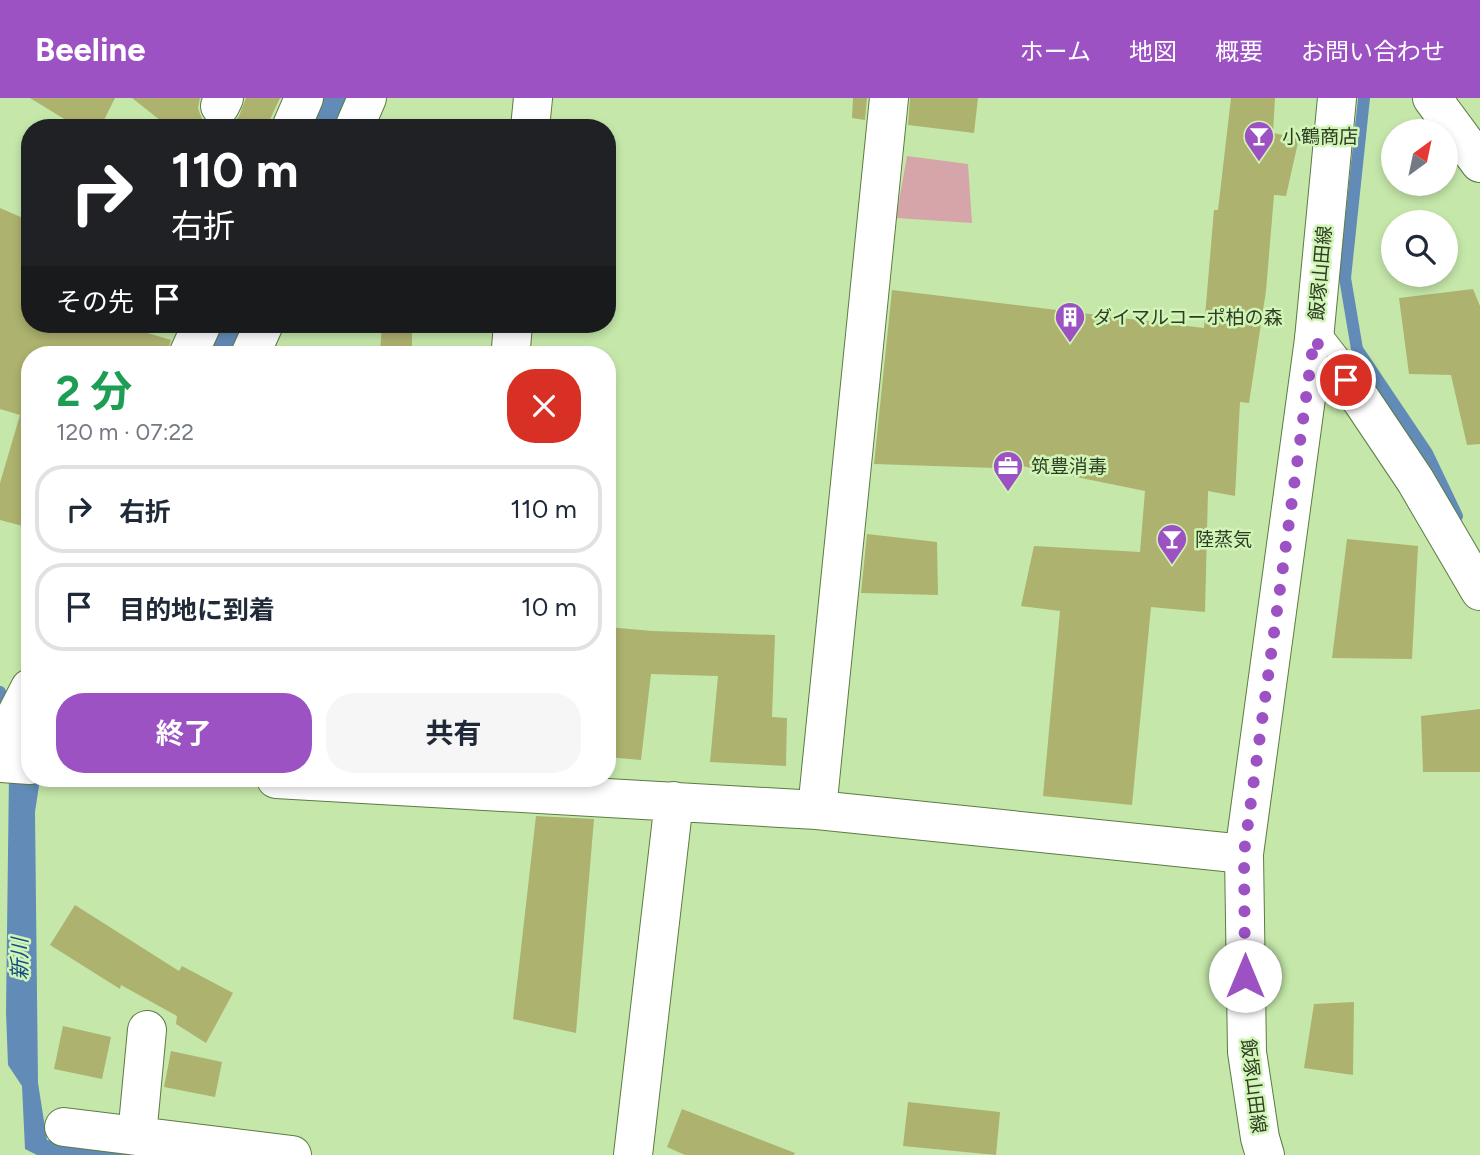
<!DOCTYPE html>
<html lang="ja">
<head>
<meta charset="utf-8">
<style>
	body { margin:0; font-family:Figtree,"Noto Sans JP",sans-serif; background:#f6f6f7; color:#1f2937; height:100vh; display:flex; flex-direction:column; font-size:26px; white-space:nowrap }
	* { box-sizing:border-box; margin:0 }
	p { font-size:23px; color:#747a83 }
	.icon { flex:none; width:38px; height:38px; fill:none; stroke:currentColor; stroke-width:2; stroke-linecap:round; stroke-linejoin:round }
	.map { position:relative; flex:1; overflow:hidden }
	.side { position:absolute; left:21px; top:248px; width:595px; height:441px; display:flex; flex-direction:column; background:#fff; border-radius:28px; box-shadow:0 4px 10px #0003 }
	.side>* { flex:none }
	.hud { position:absolute; left:21px; top:21px; width:595px; height:214px; border-radius:28px; box-shadow:0 4px 10px #0003; background:#202124; color:#fff; overflow:hidden }
	.needle { width:46px; rotate:33deg }
	.tools { position:absolute; left:1381px; top:21px; display:grid; gap:14px }
	.tools a { display:grid; place-items:center; width:77px; height:77px; border-radius:50%; background:#fff; box-shadow:0 4px 10px #0003; font-size:35px }
	.pin { position:absolute; display:grid; place-items:center; width:60px; height:60px; color:#fff; margin:-30px; border:4px solid #fff; border-radius:50%; box-shadow:0 2px 7px #0007 }
	.me { position:absolute; width:77px; margin:-38px; rotate:0deg; stroke-linejoin:round; filter:drop-shadow(0 0 5px #0008) }
	.turn { display:flex; align-items:center; gap:24px; height:147px; padding:0 35px; font-size:32px }
	.turn .icon { width:91px; height:91px; stroke-width:2.5 }
	.turn b { display:block; font-size:49px; line-height:60px }
	.then { display:flex; align-items:center; height:66px; padding:0 35px; background:#0003; gap:14px; font-size:26px }
	.round { display:grid; place-items:center; flex:none; width:74px; height:74px; border-radius:28px; background:#f6f6f7 }
	.head { display:flex; align-items:center; justify-content:space-between; height:119px; padding:0 35px }
	h1 { font-size:42px; font-weight:700; line-height:52px; color:#1e9e55 }
	.cta { display:flex; gap:14px; margin-top:auto; padding:14px 35px }
	.cta a { flex:1; height:80px; border-radius:28px; background:#9d52c4; color:#fff; font-size:28px; font-weight:700; line-height:80px; text-align:center }
	.cta a+a { background:#f6f6f7; color:#1f2937 }
	ul { padding:0; list-style:none }
	li { display:flex; align-items:center; gap:21px; height:88px; margin:0 14px 10px; padding:0 21px; border:4px solid #e0e1e3; border-radius:28px }
	li div { flex:1 }
	li b { display:block; font-size:26px }
	li em { font-style:normal }
	header { display:flex; align-items:center; gap:42px; box-sizing:border-box; height:98px; padding:0 35px; background:#9d52c4; color:#fff }
	header strong { font-size:33px }
	nav { display:flex; gap:38px; margin-inline-start:auto; font-size:24px }
	.map>svg:first-child { display:block }
	.green { fill:#d5a5aa }
	.water { fill:#638bb8 }
	.lines { fill:none; stroke-linecap:round; stroke-linejoin:round }
	.stream { stroke:#638bb8; stroke-width:12 }
	.building { fill:#adb26e }
	.minor-casing { stroke:#5c7b42; stroke-width:40 }
	.secondary-casing { stroke:#5c7b42; stroke-width:40 }
	.minor { stroke:#fff; stroke-width:38 }
	.secondary { stroke:#fff; stroke-width:38 }
	.route { stroke:#9d52c4; stroke-width:12; stroke-dasharray:0 21.6 }
	.labels { text-anchor:middle; stroke-width:5; stroke-linejoin:round; paint-order:stroke }
	.poi-label { font-size:19px; fill:#2e3c23; stroke:#d1f5b7; text-anchor:start }
	.street-label { font-size:19px; fill:#2e3c23; stroke:#d1f5b7 }
	.water-label { font-size:21px; font-style:italic; fill:#124c85; stroke:#d1f5b7 }
</style>
</head>
<body>
<header>
<strong>Beeline</strong>
<nav><a>ホーム</a><a>地図</a><a>概要</a><a>お問い合わせ</a></nav>
</header>
<div class="map">
<svg width="1480" height="1057" viewBox="0 0 1480 1057">
	<rect width="100%" height="100%" fill="#c5e8aa"/>
	<path class="green" d="M907 58 968 66 972 125 896 120Z"/>
	<path class="water" d="M316 0H353L340 30H302Z
		M211 226H250L235 257H197Z
		M30 617V681H40L35 714 38 985 47 1042 175 1057H37L25 1051 22 988 8 967 6 914 9 675Z"/>
	<g class="lines">
		<path class="stream" d="M1364 0 1345 180 1357 251 1427 355 1457 418
			M0 594 5 617"/>
	</g>
	<path class="building" d="M30 0H115L100 30H79Z
		M132 0H200L198 10 202 21 211 28 220 30H170Z
		M246 0H280L266 30H221L231 27 239 18Z
		M853 0H867L865 22 852 20Z
		M910 0H978L974 35 908 27Z
		M1231 0H1275L1273 35 1299 40 1286 98 1274 97 1266 193 1249 305 1240 304 1235 398 1208 393 1205 514 1151 509 1132 707 1043 698 1060 513 1021 508 1034 448 1140 454 1145 393 1022 368V371L874 366 892 192 1204 230 1214 112H1218Z
		M0 110 30 123V165L22 198 30 200V226H117L171 242 166 257H30V430L0 422V385L20 317 0 311Z
		M1473 191 1480 208V346L1467 347 1451 277 1409 276 1399 200Z
		M382 226H412V257L380 255Z
		M867 436 937 444 938 497 861 495Z
		M1347 441 1418 448 1412 561 1332 560Z
		M607 529 653 533 775 537 772 619 787 620 786 668 710 664 718 578 651 576 641 662 607 659Z
		M1480 611V674H1423L1421 618Z
		M536 718 594 721 576 935 513 921Z
		M75 807 179 873 182 868 233 895 206 945 176 926 177 918 121 887 120 891 50 847Z
		M1354 904 1353 977 1304 970 1314 906Z
		M63 928 111 939 102 981 54 971Z
		M171 953 222 964 215 999 164 989Z
		M908 1004 1000 1014 996 1057 903 1048Z
		M682 1011 795 1055 794 1057H685L667 1049Z"/>
	<g class="lines">
		<g class="minor-casing">
			<path id="minor" d="M1432 0 1480 65
				M220 8 224 0
				M291 30 304 0
				M354 30 367 0
				M530 30 533 0
				M1314 241 1362 303 1415 382 1480 493
				M511 250 513 226
				M188 257 202 226
				M250 257 264 226
				M0 648 30 590
				M0 665 30 667
				M276 681 817 712 1244 756
				M817 712 889 0
				M64 1029 292 1057
				M137 1038 147 932
				M633 1057 674 703"/>
		</g>
		<g class="secondary-casing">
			<path id="secondary" d="M1265 1057 1260 1040 1247 954 1244 756 1314 241 1337 0"/>
		</g>
		<use href="#minor" class="minor"/>
		<use href="#secondary" class="secondary"/>
	</g>
	<g class="lines">
		<path class="route" d="M1245 878 1244 755 1314 241 1346 282"/>
	</g>
	<defs>
		<g id="bar-pin" transform="scale(1.575)"><path d="M0 17L-7.5 6A9.5 9.5 0 1 1 7.5 6Z" fill="#9d52c4" stroke="#d1f5b7"/><path d="M-6-5H6L.8 .8V4.5H3.5V6h-7V4.5H-.8V.8Z" fill="#fff"/></g>
		<g id="building-pin" transform="scale(1.575)"><path d="M0 17L-7.5 6A9.5 9.5 0 1 1 7.5 6Z" fill="#9d52c4" stroke="#d1f5b7"/><path d="M-4-6H4V6H1V3H-1V6H-4ZM-2.5-4.3h1.7v1.8h-1.7ZM.8-4.3h1.7v1.8H.8ZM-2.5-1h1.7V.8h-1.7ZM.8-1h1.7V.8H.8Z" fill="#fff"/></g>
		<g id="office-pin" transform="scale(1.575)"><path d="M0 17L-7.5 6A9.5 9.5 0 1 1 7.5 6Z" fill="#9d52c4" stroke="#d1f5b7"/><path d="M-6-3h4V-5.5h4V-3h4V5H-6ZM-1-4.5V-3h2v-1.5ZM-6 0V1H6V0Z" fill="#fff"/></g>
	</defs>
	<g fill-rule="evenodd">
		<use href="#bar-pin" x="1259" y="38"/>
		<use href="#building-pin" x="1070" y="219"/>
		<use href="#office-pin" x="1008" y="368"/>
		<use href="#bar-pin" x="1172" y="441"/>
	</g>
	<g class="labels">
		<g class="poi-label">
			<text x="1282" y="45">小鶴商店</text>
			<text x="1093" y="226">ダイマルコーポ柏の森</text>
			<text x="1031" y="375">筑豊消毒</text>
			<text x="1195" y="448">陸蒸気</text>
		</g>
		<g class="street-label">
			<text transform="translate(1320 175) rotate(-85)" y="7">飯塚山田線</text>
			<text transform="translate(1254 988) rotate(83)" y="7">飯塚山田線</text>
		</g>
		<g class="water-label">
			<text transform="translate(20 861) rotate(-90)" y="7">新川</text>
		</g>
	</g>
</svg>
<div class="tools">
<a><svg class="needle" viewBox="-14 -14 28 28"><path d="M0-13l5 13h-10z" fill="#e53935"/><path d="M0 13l5-13h-10z" fill="#747a83"/></svg></a>
<a><svg class="icon" aria-label="search" viewBox="0 0 24 24"><circle cx="10" cy="10" r="6"/><path d="M15 15l6 6"/></svg></a>
</div>
<div class="pin" style="left:1346px;top:282px;background:#d93025"><svg class="icon" aria-label="arrive" viewBox="0 0 24 24"><path d="M6 21V4h12l-3 4 3 4H6"/></svg></div>
<svg class="me" style="left:1245px;top:878px" viewBox="-20 -20 40 40"><circle r="19" fill="#fff"/><path d="M0-13L10 11 0 6-10 11z" fill="#9d52c4"/></svg>
<div class="hud">
<div class="turn"><svg class="icon" aria-label="right" viewBox="0 0 24 24"><path d="M7 20v-9h11M14 6l5 5-5 5"/></svg><div><b>110 m</b>右折</div></div>
<div class="then">その先<svg class="icon" aria-label="arrive" viewBox="0 0 24 24"><path d="M6 21V4h12l-3 4 3 4H6"/></svg></div>
</div>
<section class="side">
<div class="head"><div><h1>2 分</h1><p>120 m · 07:22</p></div><a class="round" style="background:#d93025;color:#fff"><svg class="icon" aria-label="close" viewBox="0 0 24 24"><path d="M6 6l12 12M18 6L6 18"/></svg></a></div>
<ul>
<li><svg class="icon" aria-label="right" viewBox="0 0 24 24"><path d="M7 20v-9h11M14 6l5 5-5 5"/></svg><div><b>右折</b></div><em>110 m</em></li>
<li><svg class="icon" aria-label="arrive" viewBox="0 0 24 24"><path d="M6 21V4h12l-3 4 3 4H6"/></svg><div><b>目的地に到着</b></div><em>10 m</em></li>
</ul>
<div class="cta"><a>終了</a><a>共有</a></div>
</section>
</div>
</body>
</html>
